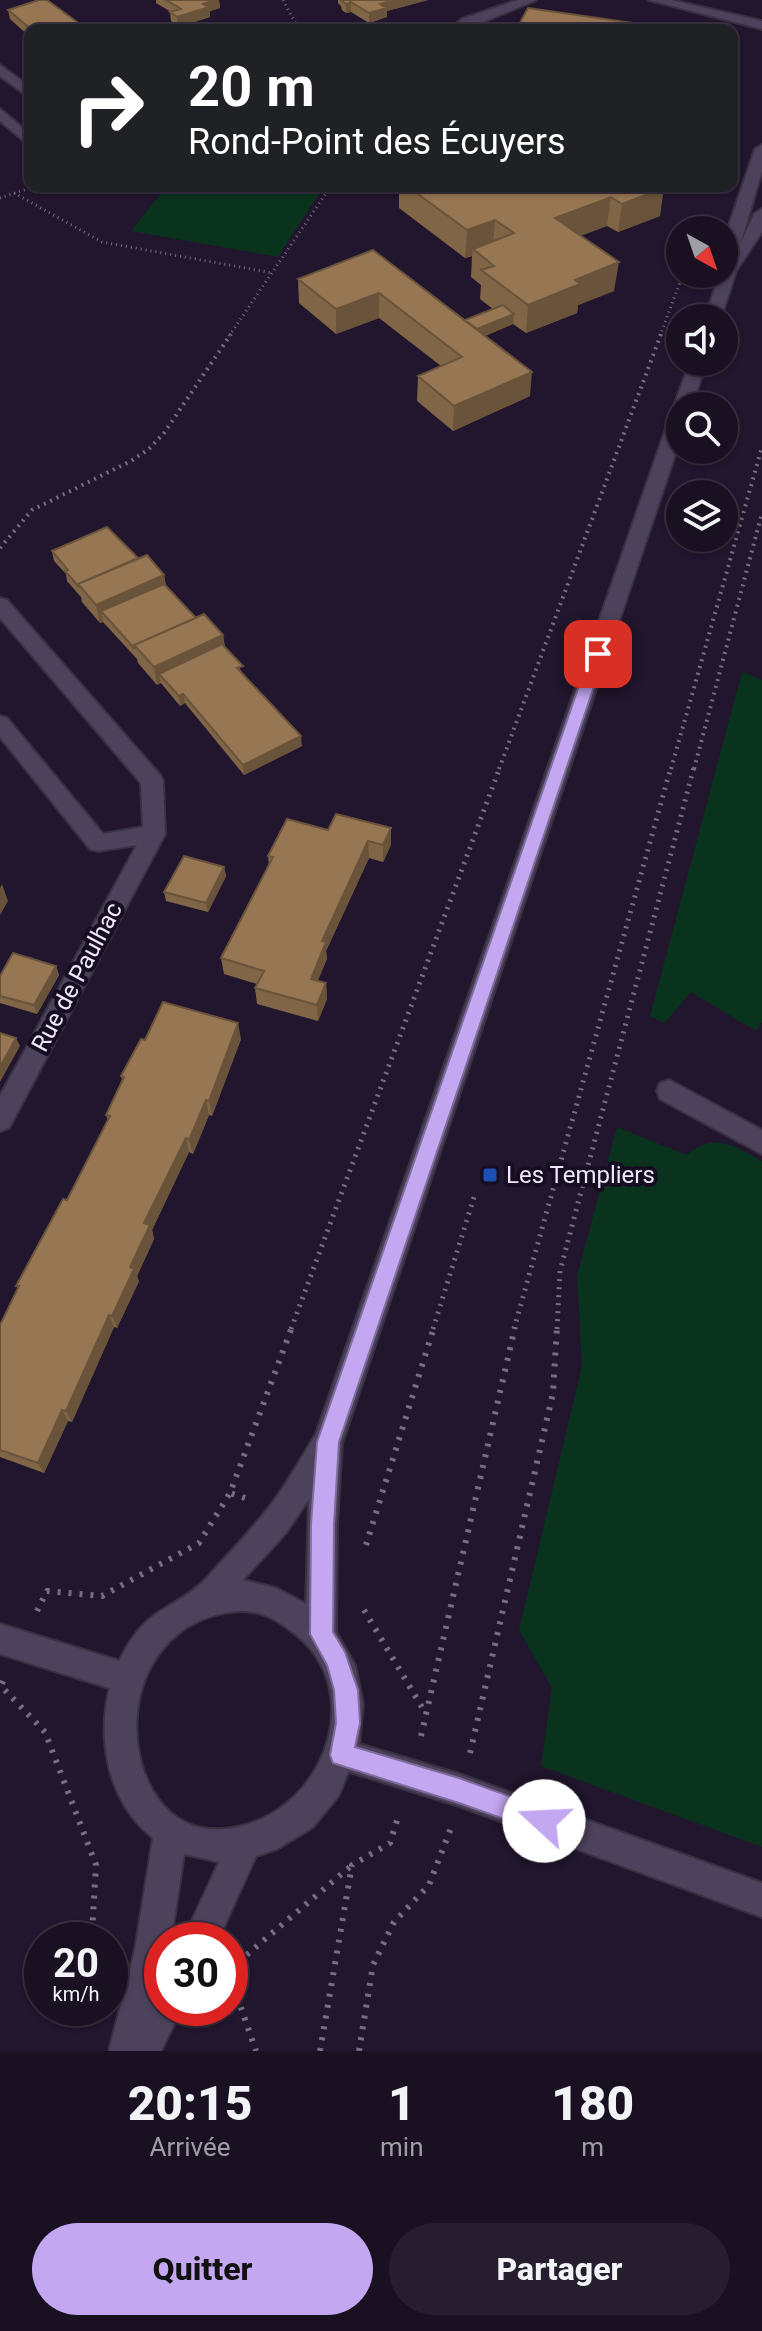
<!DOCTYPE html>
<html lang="fr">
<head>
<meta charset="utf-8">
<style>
	body { margin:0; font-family:Roboto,sans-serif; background:#261e2f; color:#f1f3f6; height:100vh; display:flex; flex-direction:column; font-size:30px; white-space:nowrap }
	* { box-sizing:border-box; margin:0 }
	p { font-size:26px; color:#9f9da5 }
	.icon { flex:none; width:44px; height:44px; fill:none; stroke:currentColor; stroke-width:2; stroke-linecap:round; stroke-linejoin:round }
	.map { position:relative; height:2051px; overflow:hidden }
	.details { display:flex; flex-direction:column; background:#191022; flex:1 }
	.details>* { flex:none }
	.top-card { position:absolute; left:24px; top:24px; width:714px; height:168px; border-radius:16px; box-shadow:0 2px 6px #0004,0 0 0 2px #373040; background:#202124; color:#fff; overflow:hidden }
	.needle { width:52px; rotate:140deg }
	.tools { position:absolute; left:666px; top:216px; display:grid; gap:16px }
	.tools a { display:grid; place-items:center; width:72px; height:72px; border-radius:50%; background:#191022; box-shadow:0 2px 6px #0004,0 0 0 2px #373040; font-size:40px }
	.speed { position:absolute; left:24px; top:1922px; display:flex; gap:16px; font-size:40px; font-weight:700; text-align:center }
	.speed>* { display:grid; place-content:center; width:104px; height:104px; border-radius:50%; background:#191022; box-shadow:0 2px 6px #0004,0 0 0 2px #373040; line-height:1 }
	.speed small { font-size:20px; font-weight:400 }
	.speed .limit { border:12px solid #d22; background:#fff; color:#111 }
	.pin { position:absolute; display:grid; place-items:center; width:68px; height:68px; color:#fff; margin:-34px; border-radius:16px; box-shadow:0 4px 12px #0006 }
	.me { position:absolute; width:88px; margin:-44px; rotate:290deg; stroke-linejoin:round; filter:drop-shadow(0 0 6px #0008) }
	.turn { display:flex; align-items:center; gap:28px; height:168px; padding:0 32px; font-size:36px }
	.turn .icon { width:104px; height:104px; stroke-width:2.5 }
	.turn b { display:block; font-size:56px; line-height:68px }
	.eta { display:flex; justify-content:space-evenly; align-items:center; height:136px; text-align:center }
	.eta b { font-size:48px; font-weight:800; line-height:56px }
	.primary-button { display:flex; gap:16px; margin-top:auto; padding:16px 32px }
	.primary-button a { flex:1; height:92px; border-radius:48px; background:#c4a7f1; color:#111; font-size:32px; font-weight:800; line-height:92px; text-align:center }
	.primary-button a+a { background:#261e2f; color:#f1f3f6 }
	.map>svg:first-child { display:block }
	.green { fill:#0a331e }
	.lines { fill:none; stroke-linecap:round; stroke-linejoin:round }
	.street-casing { stroke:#383142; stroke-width:4 }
	.secondary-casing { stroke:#383142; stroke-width:4 }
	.path-far3 { stroke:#766d81; stroke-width:3; stroke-dasharray:1 4; stroke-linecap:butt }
	.path-far2 { stroke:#766d81; stroke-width:4; stroke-dasharray:2 5; stroke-linecap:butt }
	.path-far1 { stroke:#766d81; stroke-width:5; stroke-dasharray:2 6; stroke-linecap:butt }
	.path { stroke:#766d81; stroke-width:6; stroke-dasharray:3 8; stroke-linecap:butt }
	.street { fill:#4d425c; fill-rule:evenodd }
	.secondary { fill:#4d425c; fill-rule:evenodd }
	.wall { fill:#816547 }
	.shaded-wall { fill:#69533a }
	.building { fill:#967653; stroke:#69533a; stroke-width:2 }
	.route { fill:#c4a7f1; stroke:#7f6d9d; stroke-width:2 }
	.transit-dot { fill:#1a4fb4; stroke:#170d23; stroke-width:3 }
	.labels { text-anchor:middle; stroke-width:8; stroke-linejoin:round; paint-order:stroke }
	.street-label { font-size:24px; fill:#eee7f8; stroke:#170d23 }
	.poi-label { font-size:24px; fill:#eee7f8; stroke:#170d23; text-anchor:start }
</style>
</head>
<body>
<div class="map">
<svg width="762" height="2051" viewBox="0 0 762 2051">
	<rect width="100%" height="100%" fill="#21162d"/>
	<path class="green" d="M167 186H324L278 257 131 231Z
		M742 672 762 680V1022L756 1031 691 992 665 1023 650 1016Z
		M617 1127 687 1155C713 1131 735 1146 762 1161V1847L541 1766 552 1688 519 1630 582 1366 577 1276Z"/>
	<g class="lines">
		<g class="street-casing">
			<path id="street" d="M518 0H536L464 30H448L462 19Z
				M649 0H671L762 21V29Z
				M0 65 30 87V98L0 76Z
				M0 109 30 134V146L0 121Z
				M0 598 7 600 160 775 163 781 165 834 9 1128 0 1131V1096L137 845 98 851 90 849 0 737V716L7 718 103 834 143 827 141 783 0 618Z
				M669 1080 762 1130V1154L660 1099 657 1091 660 1083Z
				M0 1624 139 1667 144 1678 139 1689 128 1694 0 1654Z
				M342 1739 459 1774 762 1883V1917L459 1806 331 1766 326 1755 331 1744Z"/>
		</g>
		<g class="secondary-casing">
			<path id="secondary" d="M762 145V171L740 245 754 214 762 209V232L736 271 721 318H705L720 274H724L725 237 755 149Z
				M690 362H706L692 406H680V440L342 1443 337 1524 336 1632 355 1665 363 1704 359 1745 339 1795 313 1827 277 1849 256 1856 218 1940H183L219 1862 184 1854 171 1940H162V1979L159 1993 162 1992V2008H182L161 2051H109L135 1950 153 1838C92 1790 91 1690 137 1632 156 1608 185 1601 205 1580 226 1556 250 1532 270 1506 287 1484 301 1458 316 1434L671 414 677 410 674 406ZM309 1499 306 1604 276 1588 243 1580 286 1533ZM240 1611C261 1611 274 1618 290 1630 375 1690 320 1823 222 1829 113 1837 97 1621 240 1611Z"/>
		</g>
		<path class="path-far3" d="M283 0 299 30
			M14 193 102 242 273 273
			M0 198 36 186
			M229 336 331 186
			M660 336 683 274"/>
		<path class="path-far2" d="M0 548 32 510 131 461 149 449 164 433 231 334
			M499 769 661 334
			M671 769 762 447
			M694 769 762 513"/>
		<path class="path-far1" d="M291 1329 500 767
			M433 1329 475 1194
			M514 1329 671 767
			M557 1329 560 1271 694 767"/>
		<path class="path" d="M245 1498 230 1493 292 1327
			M366 1545 434 1327
			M364 1610 426 1714
			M37 1611 47 1591 102 1596 199 1543 230 1493
			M3 1681 1 1686 45 1732 96 1865 92 1933 110 1938
			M421 1736 515 1327
			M470 1753 553 1393 557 1327
			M230 1969 351 1866
			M230 1976 256 2051
			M320 2051 352 1865 390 1843 399 1814
			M359 2051 373 1965 394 1922 429 1885 451 1828"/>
		<use href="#street" class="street"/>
		<use href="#secondary" class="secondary"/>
	</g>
	<path class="wall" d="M156 0H219L220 8 210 11V17L178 27 171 21 170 12H171L156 3Z
		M338 0H428L387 11V17L369 23 351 12 346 13 342 10 341 6 338 3Z
		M8 10 88 30H30V37L10 19Z
		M399 186H514L519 189 661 186 660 216 618 232 607 226 580 236 614 291 578 305 577 313 526 333 513 324 485 336 530 396 453 431 417 401 418 376 441 366 379 318 336 334 299 303 298 279 373 250 465 320 493 309 480 299 481 285 471 277 472 256 465 258 399 208Z
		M52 551 138 558 164 575 166 586 196 618 223 635 225 647 244 675 302 746 244 775 185 703 180 706 161 683 157 685 138 663 137 659 103 622 100 623 82 602 81 597 67 581 66 574 54 561Z
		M287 819 391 845 383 862 369 858 326 951 327 959 317 981 326 983 327 999 318 1021 257 1004 255 988 257 984 224 974 221 958 269 865 268 856Z
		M224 867 226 876 208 912 166 901 164 892Z
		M56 966 59 975 37 1014 0 1003V976Z
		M241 1039 212 1116 209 1115 193 1154 189 1152 152 1230 154 1239 137 1276 139 1281 117 1328 114 1327 72 1422 68 1421 44 1473 0 1457V1325L18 1289 16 1286 67 1200 108 1121 106 1115 122 1080 121 1076 145 1040Z"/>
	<path class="shaded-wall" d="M215 0H219L220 8 210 11V17L178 27 177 17 203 4Z
		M394 0H428L387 11V17L369 23V13L380 4Z
		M351 2V12L346 13V4Z
		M664 188 660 216 618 232 622 204Z
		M611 197 607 226 552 246 555 218Z
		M495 220 493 248 473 249 472 256 465 258 467 230Z
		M619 262 614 291 578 305 577 313 526 333 528 305 575 280Z
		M379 293V318L336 334V309Z
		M514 314 513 324 463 345 464 334Z
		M532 372 530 396 453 431 454 406Z
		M164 575 167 593 101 611 103 622 100 623 96 605Z
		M223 635 225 653 159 674 161 683 157 685 154 667Z
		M183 694 185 703 180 706 179 696Z
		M301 736 302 746 244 775 243 765Z
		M391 828V845L383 862V845Z
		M368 841 369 858 326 951 327 959 312 995 311 979 322 941Z
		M224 867 226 876 208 912 206 903Z
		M2 884 8 901 0 915V888Z
		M56 966 59 975 37 1014 34 1005Z
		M326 983 327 999 318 1021 317 1005Z
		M238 1023 241 1039 212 1116 209 1101Z
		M16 1038 20 1046 0 1082V1067Z
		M206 1100 209 1115 193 1154 189 1140Z
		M186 1138 189 1152 152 1230 154 1239 137 1276 139 1281 117 1328 112 1316 130 1267 144 1223Z
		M109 1315 114 1327 72 1422 66 1411Z
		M62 1410 68 1421 44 1473 38 1463Z"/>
	<path class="building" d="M39 0H47L88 30H32L8 10Z
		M166 0H215L203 4 209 7 177 17 170 12 181 9Z
		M341 0H394L380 4 387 8 369 13 351 2 346 4Z
		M528 8 654 26 652 30H516Z
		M407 186H514L519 189 527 186H661L664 188 622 204 611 197 555 218 619 262 575 280 580 284 528 305 481 270 494 266 473 249 514 233 495 220 467 230Z
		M373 250 532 372 454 406 418 376 462 357 379 293 336 309 298 279Z
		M503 305 514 314 477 329 465 320Z
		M107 527 138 558 78 584 79 587 65 571 68 570 52 551Z
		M147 555 164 575 96 605 78 584Z
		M164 584 196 618 134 645 135 649 101 611Z
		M204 614 223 635 154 667 134 645Z
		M222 644 243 666 237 668 301 736 243 765 183 694 179 696 159 674Z
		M336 814 391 828 383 845 368 841 322 941 326 942 311 979 326 983 317 1005 255 988 264 971 221 958 273 857 268 856 287 819 328 830Z
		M184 856 224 867 206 903 164 892Z
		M13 953 56 966 34 1005 0 996V976Z
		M163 1002 238 1023 209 1101 206 1100 189 1140 186 1138 144 1223 150 1225 130 1267 134 1269 112 1316 109 1315 66 1411 62 1410 38 1463 0 1450V1325L19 1286H16L63 1199 67 1200 110 1116 106 1115 124 1077 121 1076 141 1039 145 1040Z
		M0 1033 16 1038 0 1067Z"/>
	<path class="route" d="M598 649 605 654 339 1442 334 1524 333 1632 345 1652 358 1690 360 1723 355 1747 459 1778 553 1812 556 1821 553 1830 544 1833 459 1803 333 1763 330 1755 336 1723 334 1690 327 1665 310 1634 311 1524 317 1442 590 654Z"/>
	<rect class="transit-dot" x="482" y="1167" width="16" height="16" rx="4"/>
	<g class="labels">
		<g class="street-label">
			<text transform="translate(77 977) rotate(-62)" y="8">Rue de Paulhac</text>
		</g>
		<g class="poi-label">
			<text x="506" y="1183">Les Templiers</text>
		</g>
	</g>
</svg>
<div class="tools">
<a><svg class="needle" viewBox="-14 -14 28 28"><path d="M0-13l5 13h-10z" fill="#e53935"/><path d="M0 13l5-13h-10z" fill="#9f9da5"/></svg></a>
<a><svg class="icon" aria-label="sound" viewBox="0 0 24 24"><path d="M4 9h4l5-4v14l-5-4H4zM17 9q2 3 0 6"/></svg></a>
<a><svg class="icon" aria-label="search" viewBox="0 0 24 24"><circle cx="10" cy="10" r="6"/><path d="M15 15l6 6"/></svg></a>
<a><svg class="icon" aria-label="layers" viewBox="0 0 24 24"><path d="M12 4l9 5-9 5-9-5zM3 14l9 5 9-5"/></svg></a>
</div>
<div class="speed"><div>20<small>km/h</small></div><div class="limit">30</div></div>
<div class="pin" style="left:598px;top:654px;background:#d93025"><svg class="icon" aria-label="arrive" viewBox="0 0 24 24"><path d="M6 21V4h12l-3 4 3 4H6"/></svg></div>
<svg class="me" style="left:544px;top:1821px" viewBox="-20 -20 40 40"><circle r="19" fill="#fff"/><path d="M0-13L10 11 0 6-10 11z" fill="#c4a7f1"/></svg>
<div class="top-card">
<div class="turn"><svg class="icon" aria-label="right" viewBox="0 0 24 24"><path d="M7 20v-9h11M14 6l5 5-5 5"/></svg><div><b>20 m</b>Rond-Point des Écuyers</div></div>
</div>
</div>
<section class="details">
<div class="eta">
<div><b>20:15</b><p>Arrivée</p></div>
<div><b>1</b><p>min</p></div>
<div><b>180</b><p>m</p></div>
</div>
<div class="primary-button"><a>Quitter</a><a>Partager</a></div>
</section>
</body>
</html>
